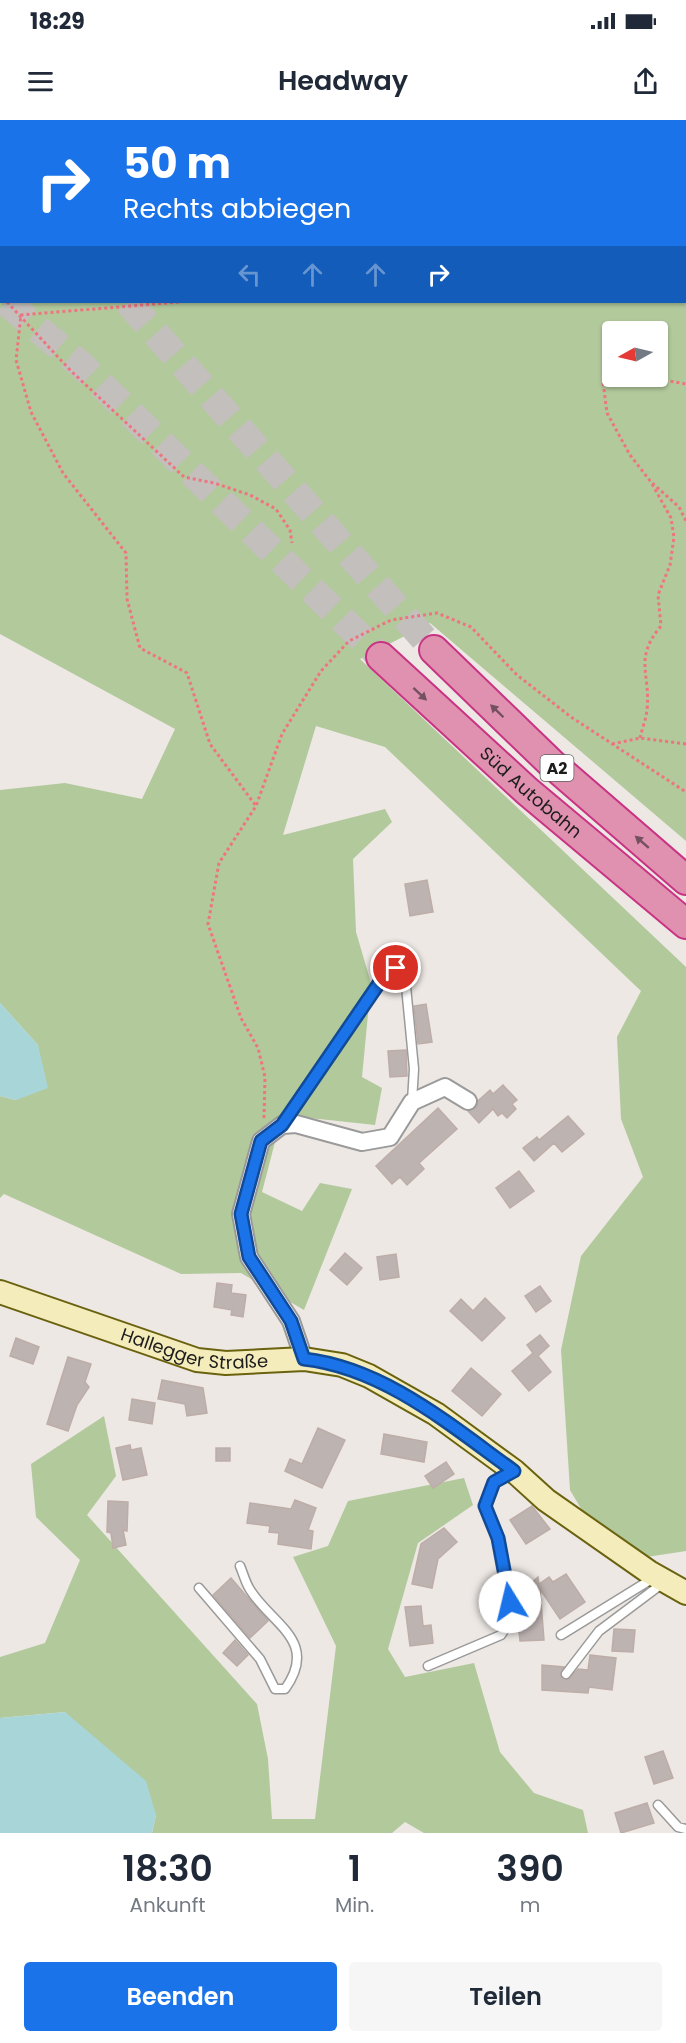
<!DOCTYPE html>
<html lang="de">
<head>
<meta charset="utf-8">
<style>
	body { margin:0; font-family:Poppins,sans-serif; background:#f6f6f7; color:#1f2937; height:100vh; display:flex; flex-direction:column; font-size:22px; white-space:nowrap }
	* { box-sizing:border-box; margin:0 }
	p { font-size:20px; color:#747a83 }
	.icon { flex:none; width:33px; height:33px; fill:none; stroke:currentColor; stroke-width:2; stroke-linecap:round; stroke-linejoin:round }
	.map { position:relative; height:1713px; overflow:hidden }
	.details { display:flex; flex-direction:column; background:#fff; flex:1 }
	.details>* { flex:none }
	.guide { position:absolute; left:0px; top:0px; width:687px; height:183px; box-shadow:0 2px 4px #0004; background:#1a73e8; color:#fff; overflow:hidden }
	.needle { width:39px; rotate:262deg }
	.fabs { position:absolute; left:602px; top:201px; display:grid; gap:12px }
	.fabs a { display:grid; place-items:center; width:66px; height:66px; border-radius:6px; background:#fff; box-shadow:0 2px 4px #0004; font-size:30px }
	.pin { position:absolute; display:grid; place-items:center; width:51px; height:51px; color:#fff; margin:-26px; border:3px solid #fff; border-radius:50%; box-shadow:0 2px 6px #0007 }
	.me { position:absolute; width:66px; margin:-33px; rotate:351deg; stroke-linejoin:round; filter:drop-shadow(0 0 4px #0008) }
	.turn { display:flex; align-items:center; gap:21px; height:126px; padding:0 24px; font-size:27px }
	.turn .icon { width:78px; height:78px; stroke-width:2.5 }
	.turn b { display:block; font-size:42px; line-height:51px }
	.lanes { display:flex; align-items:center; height:57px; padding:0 24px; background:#0003; justify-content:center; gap:30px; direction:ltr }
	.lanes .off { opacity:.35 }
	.eta { display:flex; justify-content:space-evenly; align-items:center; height:102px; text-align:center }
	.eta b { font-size:36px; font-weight:600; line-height:42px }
	.button { display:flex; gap:12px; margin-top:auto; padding:12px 24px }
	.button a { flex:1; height:69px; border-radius:6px; background:#1a73e8; color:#fff; font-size:24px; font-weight:600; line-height:69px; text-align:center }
	.button a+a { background:#f6f6f7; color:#1f2937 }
	.status { display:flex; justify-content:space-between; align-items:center; height:42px; padding:0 30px; background:#fff; direction:ltr }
	.status svg { height:16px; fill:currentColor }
	header { display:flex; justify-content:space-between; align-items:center; height:78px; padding:0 24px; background:#fff; font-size:27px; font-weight:600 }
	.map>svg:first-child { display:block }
	.forest { fill:#b2c99c; fill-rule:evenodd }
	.water { fill:#a8d6d8 }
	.building { fill:#bdb3b1; stroke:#beada7; stroke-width:1.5 }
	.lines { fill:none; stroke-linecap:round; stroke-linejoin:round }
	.highway-tunnel { stroke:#c3bfbc; stroke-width:28; stroke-dasharray:28 14; stroke-linecap:butt }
	.lane-casing { stroke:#9a9a9a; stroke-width:11 }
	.street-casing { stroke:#9a9a9a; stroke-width:20 }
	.secondary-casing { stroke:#6a620e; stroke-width:26 }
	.highway-casing { stroke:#c93384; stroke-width:32 }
	.path { stroke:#ee747f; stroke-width:3; stroke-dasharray:3 3; stroke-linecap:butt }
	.lane { stroke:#fff; stroke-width:8 }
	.street { stroke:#fff; stroke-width:16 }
	.secondary { stroke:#f4ecbb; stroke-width:22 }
	.highway { stroke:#df91af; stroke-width:28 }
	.oneway { fill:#74515f }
	.route-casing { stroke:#114b97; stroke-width:15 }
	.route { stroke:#1a73e8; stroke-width:10 }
	.labels { text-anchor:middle; stroke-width:6; stroke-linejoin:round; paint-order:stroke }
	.shield { fill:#fff; stroke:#616161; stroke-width:1.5 }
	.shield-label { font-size:16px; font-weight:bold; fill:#1d1d1d }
	.street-label { font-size:18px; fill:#1d1d1d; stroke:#fff }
</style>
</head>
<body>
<div class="status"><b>18:29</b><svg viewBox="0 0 49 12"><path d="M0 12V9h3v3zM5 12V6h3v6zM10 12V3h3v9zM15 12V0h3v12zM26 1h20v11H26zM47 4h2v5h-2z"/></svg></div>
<header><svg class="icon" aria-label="menu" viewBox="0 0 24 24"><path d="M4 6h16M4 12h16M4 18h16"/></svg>Headway<svg class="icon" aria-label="share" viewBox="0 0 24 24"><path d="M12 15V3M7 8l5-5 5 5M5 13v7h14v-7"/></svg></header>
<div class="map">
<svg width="686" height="1713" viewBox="0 0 686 1713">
	<rect width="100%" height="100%" fill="#ede8e4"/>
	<path class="forest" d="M0 0H686V721L430 503 360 539 686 847V1431L640 1438 586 1397 570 1370 561 1230 581 1136 643 1057 621 999 617 917 641 871 385 627 316 606 283 715 385 689 392 702 353 739 356 812 371 863 362 957 382 968 375 1005 282 995 262 1072 302 1091 320 1063 352 1069 304 1190 241 1153 181 1154 4 1074 0 1078V976L16 980 38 925 0 883V670L65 663 142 679 175 609 0 514ZM2 2H686V182H2ZM612 212H657V256H612Z
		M104 1296 116 1356 87 1395 257 1584 268 1639 272 1699H315L336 1526 293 1437 328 1426 348 1381 464 1358 473 1385 418 1423 388 1529 405 1557 474 1543 500 1632 534 1673 583 1690 588 1713H424L405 1702 392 1713H152L156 1695 65 1592 0 1598V1537L45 1523 80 1440 36 1397 31 1344Z"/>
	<path class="water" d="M0 883 38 925 48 968 16 980 0 976Z
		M65 1592 146 1661 156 1695 152 1713H0V1598Z"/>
	<path class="building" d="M427 760 433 792 410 796 405 764Z
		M426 884 432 922 418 924 414 886Z
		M406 930 407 956 390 957 388 931Z
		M503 965 517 980 512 984 516 989 507 998 502 993 498 996 493 989 479 1003 468 991 477 987 478 981 490 970 493 974Z
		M438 988 457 1009 419 1043 424 1049 407 1065 400 1057 392 1064 376 1046Z
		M568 996 584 1014 562 1032 554 1023 534 1041 523 1028 537 1017 539 1020Z
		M519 1051 534 1071 510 1088 496 1068Z
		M345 1133 362 1148 347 1165 330 1150Z
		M396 1134 399 1157 380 1160 377 1137Z
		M217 1163 232 1165 231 1173 246 1175 243 1197 231 1195 232 1190 214 1187Z
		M540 1166 551 1181 536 1192 525 1176Z
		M485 1178 505 1198 482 1221 450 1191 461 1179 473 1191Z
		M540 1215 549 1226 538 1236 551 1252 529 1271 512 1251 533 1233 527 1225Z
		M16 1218 39 1227 33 1244 10 1236Z
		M68 1237 91 1244 85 1262 89 1267 77 1285 68 1311 47 1304Z
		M471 1248 501 1274 482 1296 452 1271Z
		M162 1260 203 1268 207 1293 187 1296 185 1284 158 1279Z
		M132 1279 155 1283 152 1304 129 1300Z
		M318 1308 345 1320 322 1368 285 1351 290 1339 302 1344Z
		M384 1314 427 1322 424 1342 381 1334Z
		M130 1325 131 1330 141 1328 147 1355 123 1360 116 1328Z
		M216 1328H230V1341H216Z
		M446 1342 454 1354 433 1368 425 1356Z
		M295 1380 316 1388 308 1410 313 1411 311 1429 278 1424 279 1413 269 1412 270 1406 247 1403 250 1383 291 1389Z
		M108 1381 128 1382 127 1411 123 1410 126 1425 113 1428 111 1413 107 1412Z
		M532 1386 550 1409 526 1424 510 1400Z
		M444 1408 457 1422 438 1439 432 1468 412 1464 421 1424Z
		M566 1454 585 1482 560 1499 540 1469 544 1520 520 1521 518 1502 523 1500 519 1474 538 1457 539 1464 549 1457 553 1462Z
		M231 1458 268 1501 250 1518 213 1475Z
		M421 1486 423 1506 431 1505 433 1523 410 1526 405 1487Z
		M614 1509 635 1510 633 1532 612 1531Z
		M235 1520 248 1535 237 1546 223 1533Z
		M590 1535 616 1538 612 1570 589 1567 588 1573 542 1570V1545L564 1547 560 1556 568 1560 578 1549 588 1550Z
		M663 1631 673 1658 654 1664 645 1637Z
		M647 1683 654 1703 621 1713 615 1693Z"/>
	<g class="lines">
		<path class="highway-tunnel" d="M0 66 2 67
			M6 182 80 244 381 537
			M128 182 434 530"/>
		<g class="lane-casing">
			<path id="lane" d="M282 1005 384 856 396 848 402 849 405 856 414 949 412 981
				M199 1468 260 1539 275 1569H285C320 1520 270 1504 249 1468 245 1461 243 1453 240 1446
				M561 1515 655 1457
				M428 1546 501 1515 512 1498C508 1459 500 1423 485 1386L494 1362 511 1352
				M566 1554 599 1511 663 1463
				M658 1685 678 1707 686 1709"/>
		</g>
		<g class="street-casing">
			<path id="street" d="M304 1239 291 1201 249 1137 241 1094 261 1021 282 1005 296 1004 362 1022 390 1017 412 982 445 967 468 981"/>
		</g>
		<g class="secondary-casing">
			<g id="secondary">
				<path id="s1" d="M0 1172 197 1240 226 1243 304 1239 342 1245 369 1256 436 1294 514 1351 546 1380 649 1452 686 1473"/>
			</g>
		</g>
		<g class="highway-casing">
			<g id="highway">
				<path d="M434 530 552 644 686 760"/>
				<path id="s2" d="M381 537 527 671 686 804"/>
			</g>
		</g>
		<path class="path" d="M252 0 254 2
			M635 0V2
			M0 175 2 177
			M7 182 71 251 184 357 214 363 250 375 276 389 290 410 292 423
			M179 182 21 195 16 240 31 292 63 353 126 433 127 479 140 528 187 553 210 624 256 686
			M612 256 603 262 607 293 630 335 651 362 679 387 686 401
			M641 256 686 264
			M640 618C642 609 646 599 647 590 651 554 633 539 661 506L658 475 670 445 674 417 671 398 651 362
			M612 624 640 618 686 624
			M264 998 265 957 258 928 241 898 208 804 219 743 256 686 282 614 321 551 349 521 391 500 437 493 471 507 517 555 571 597 686 672"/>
		<use href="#lane" class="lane"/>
		<use href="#street" class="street"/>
		<use href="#secondary" class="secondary"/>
		<use href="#highway" class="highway"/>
	</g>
	<defs><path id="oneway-solid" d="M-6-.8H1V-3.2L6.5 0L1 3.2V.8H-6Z" transform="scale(1.5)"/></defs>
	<g class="oneway">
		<use href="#oneway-solid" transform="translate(420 574) rotate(43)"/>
		<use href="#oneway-solid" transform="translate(497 591) rotate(-136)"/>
		<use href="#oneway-solid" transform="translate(642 722) rotate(-139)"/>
	</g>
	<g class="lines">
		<g class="route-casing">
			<path id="route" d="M396 848 384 856 282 1005 261 1021 241 1094 249 1137 291 1201 304 1239C384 1248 450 1305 514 1351L494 1362 485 1386 498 1418 510 1482"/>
		</g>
		<use href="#route" class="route"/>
	</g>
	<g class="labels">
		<rect class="shield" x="540.5" y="635" width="33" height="26" rx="4.5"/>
		<g class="shield-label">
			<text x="557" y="654">A2</text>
		</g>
		<g class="street-label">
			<text dy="6" stroke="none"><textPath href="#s2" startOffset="202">Süd Autobahn</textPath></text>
			<text dy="6" stroke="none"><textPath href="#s1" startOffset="204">Hallegger Straße</textPath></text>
		</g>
	</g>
</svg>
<div class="fabs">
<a><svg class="needle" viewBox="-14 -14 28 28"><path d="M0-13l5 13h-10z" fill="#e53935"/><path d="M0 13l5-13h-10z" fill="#747a83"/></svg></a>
</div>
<div class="pin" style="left:396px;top:848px;background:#d93025"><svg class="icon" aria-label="arrive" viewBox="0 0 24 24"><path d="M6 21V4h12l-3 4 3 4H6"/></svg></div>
<svg class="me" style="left:510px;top:1482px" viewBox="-20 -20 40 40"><circle r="19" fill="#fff"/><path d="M0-13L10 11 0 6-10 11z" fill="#1a73e8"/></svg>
<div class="guide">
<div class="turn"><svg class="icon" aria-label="right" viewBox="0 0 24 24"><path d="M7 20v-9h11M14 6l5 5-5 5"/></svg><div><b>50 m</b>Rechts abbiegen</div></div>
<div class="lanes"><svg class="icon off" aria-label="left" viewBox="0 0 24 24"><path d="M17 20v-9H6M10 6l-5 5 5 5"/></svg><svg class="icon off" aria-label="ahead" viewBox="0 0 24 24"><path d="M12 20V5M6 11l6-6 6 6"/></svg><svg class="icon off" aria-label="ahead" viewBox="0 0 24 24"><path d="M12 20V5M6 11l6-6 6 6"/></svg><svg class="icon" aria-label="right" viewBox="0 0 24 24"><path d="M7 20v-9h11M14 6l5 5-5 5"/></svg></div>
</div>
</div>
<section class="details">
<div class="eta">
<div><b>18:30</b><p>Ankunft</p></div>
<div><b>1</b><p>Min.</p></div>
<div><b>390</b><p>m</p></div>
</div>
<div class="button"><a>Beenden</a><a>Teilen</a></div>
</section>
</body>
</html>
